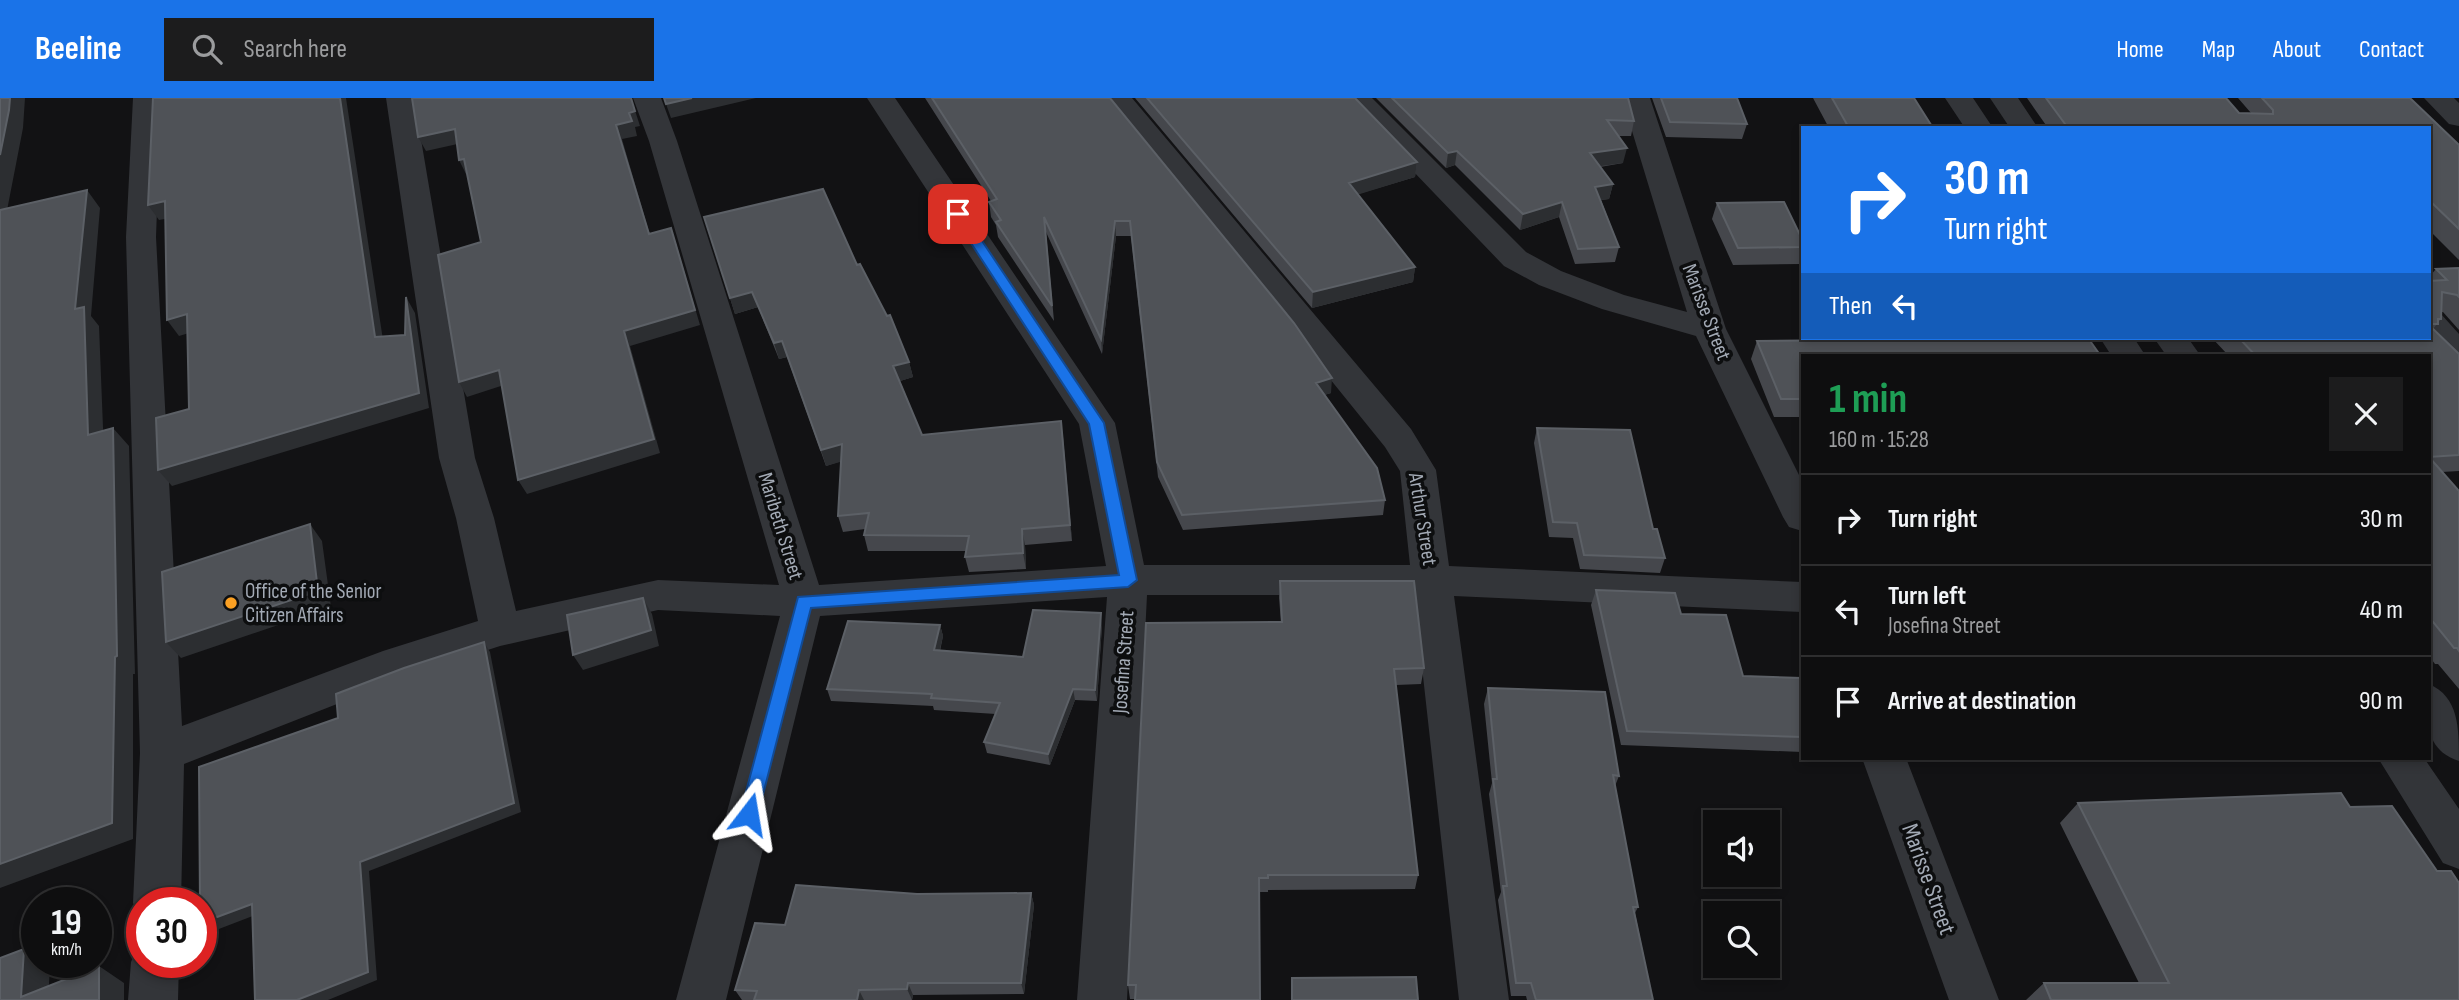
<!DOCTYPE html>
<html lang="en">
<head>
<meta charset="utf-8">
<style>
	body { margin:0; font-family:"Sofia Sans Condensed",sans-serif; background:#1c1c1d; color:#f1f3f6; height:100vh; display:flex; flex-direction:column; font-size:26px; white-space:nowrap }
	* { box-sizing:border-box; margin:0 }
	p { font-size:23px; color:#9b9c9e }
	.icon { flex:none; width:38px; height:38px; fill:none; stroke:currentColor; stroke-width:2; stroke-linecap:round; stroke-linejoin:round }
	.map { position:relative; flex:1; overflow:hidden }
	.sheet { position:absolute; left:1801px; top:256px; width:630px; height:406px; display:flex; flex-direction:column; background:#0e0e0f; border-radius:0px; box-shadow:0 4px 10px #0003,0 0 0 2px #2e2e2f }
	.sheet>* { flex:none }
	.top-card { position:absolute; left:1801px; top:28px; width:630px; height:214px; border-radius:0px; box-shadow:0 4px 10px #0003,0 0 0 2px #2e2e2f; background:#1a73e8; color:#fff; overflow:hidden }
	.controls { position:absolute; left:1703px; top:712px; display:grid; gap:14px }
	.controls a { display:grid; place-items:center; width:77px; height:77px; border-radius:0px; background:#0e0e0f; box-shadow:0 4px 10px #0003,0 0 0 2px #2e2e2f; font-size:35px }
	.speed { position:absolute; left:21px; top:789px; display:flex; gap:14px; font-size:35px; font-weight:700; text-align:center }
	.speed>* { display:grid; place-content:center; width:91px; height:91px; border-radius:50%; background:#0e0e0f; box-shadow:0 4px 10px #0003,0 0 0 2px #2e2e2f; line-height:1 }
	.speed small { font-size:18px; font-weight:400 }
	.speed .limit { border:10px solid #d22; background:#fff; color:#111 }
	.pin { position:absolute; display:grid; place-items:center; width:60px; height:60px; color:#fff; margin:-30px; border-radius:14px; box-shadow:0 4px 10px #0006 }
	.me { position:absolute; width:77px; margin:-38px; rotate:14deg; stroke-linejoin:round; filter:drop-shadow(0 0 5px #0008) }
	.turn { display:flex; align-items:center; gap:24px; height:147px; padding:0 28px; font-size:32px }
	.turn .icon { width:91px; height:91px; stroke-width:2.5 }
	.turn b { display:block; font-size:49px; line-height:60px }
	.then { display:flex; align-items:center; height:66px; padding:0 28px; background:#0003; gap:14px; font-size:26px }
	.round { display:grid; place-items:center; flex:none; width:74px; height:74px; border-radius:0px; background:#1c1c1d }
	.headline { display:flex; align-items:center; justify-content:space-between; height:119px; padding:0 28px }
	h1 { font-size:42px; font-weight:700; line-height:52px; color:#1e9e55 }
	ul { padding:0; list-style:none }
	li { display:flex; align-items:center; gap:21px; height:91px; padding:0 28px; border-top:2px solid #2e2e2f }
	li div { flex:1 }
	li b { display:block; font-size:26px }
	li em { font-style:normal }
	header { display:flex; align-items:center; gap:42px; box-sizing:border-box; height:98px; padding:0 35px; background:#1a73e8; color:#fff }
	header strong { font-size:33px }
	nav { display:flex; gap:38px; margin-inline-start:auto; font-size:24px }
	.search { width:490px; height:63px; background:#1c1c1d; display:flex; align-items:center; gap:18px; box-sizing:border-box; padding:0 24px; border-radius:0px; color:#9b9c9e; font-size:26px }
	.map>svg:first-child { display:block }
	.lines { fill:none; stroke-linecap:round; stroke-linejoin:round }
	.minor { fill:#333539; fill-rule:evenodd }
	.wall { fill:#45474c }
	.shaded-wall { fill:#2c2e31 }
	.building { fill:#4f5257; stroke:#5c6066; stroke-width:2 }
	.route { fill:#1a73e8; stroke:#114b97; stroke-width:2 }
	.poi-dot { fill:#fba023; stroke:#0d0e0f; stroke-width:2.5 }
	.labels { text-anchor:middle; stroke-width:7; stroke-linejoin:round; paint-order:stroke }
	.street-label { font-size:21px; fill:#a3aab5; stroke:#0d0e0f }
	.poi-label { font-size:21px; fill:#a3aab5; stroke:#0d0e0f; text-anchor:start }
	.near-street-label { font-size:24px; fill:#a3aab5; stroke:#0d0e0f }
</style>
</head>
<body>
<header>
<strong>Beeline</strong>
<div class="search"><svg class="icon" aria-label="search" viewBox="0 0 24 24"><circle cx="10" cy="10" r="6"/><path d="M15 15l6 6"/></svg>Search here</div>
<nav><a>Home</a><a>Map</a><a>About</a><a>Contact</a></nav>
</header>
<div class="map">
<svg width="2459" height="902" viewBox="0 0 2459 902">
	<rect width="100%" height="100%" fill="#121214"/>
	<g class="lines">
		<path class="minor" d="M133 0H161L156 139 182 628 383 553 478 523 456 420 439 360 386 0H414L475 360 494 420 516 513 658 482 779 487 649 43 633 0H661L677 43 819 487 1106 468 1079 326 867 0H895L1115 325 1144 467H1410L1400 373 1385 349 1103 0H1132L1411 331 1436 372 1449 468 1802 484V514L1454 498 1509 902H1459L1414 497H1147L1127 902H1077L1107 499 820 518 726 902H676L780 518 658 512 500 548 411 577 184 666 181 805H142V821L133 805 140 655 126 139Z
			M1343 0H1372L1526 154 1561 173 1624 197 1687 214 1622 0H1650L1726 231 1802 383V433L1789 429 1783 419 1696 238 1602 211 1539 187 1504 168Z
			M1945 0H1973L1993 30H1965Z
			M1990 0H2018L2038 30H2010Z
			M2424 0H2454L2459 5V28L2449 26Z
			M2429 213 2441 216 2459 236V267L2447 264 2425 240H2429Z
			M2100 240H2134L2145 257H2111Z
			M2154 240H2188L2200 257H2166Z
			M2429 586C2459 599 2459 630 2459 663 2421 650 2429 619 2429 586Z
			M1862 660H1906L1999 902H1949Z
			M2378 660H2424L2459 711V771L2443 765Z
			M142 846V864H179L178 902H128L131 864 138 848Z"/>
	</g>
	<path class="wall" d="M925 0H1110L1331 295 1324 297 1385 402 1383 417 1183 432 1158 379 1131 138H1116L1102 256 1046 134 1054 223 998 139 996 127 991 119 989 104 991 103Z
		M1135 0H1355L1417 64 1415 79 1358 96 1415 169 1413 184 1312 210Z
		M1376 0H1628L1634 23 1631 38H1618L1623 65 1600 69 1613 86 1609 101 1601 102 1619 149 1615 164 1575 166 1559 119 1520 132 1455 67 1446 70Z
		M1652 0H1737L1747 26 1742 41 1666 39Z
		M1813 0H1914L1933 30H1829Z
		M2027 0H2226L2239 15H2251L2238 0H2410L2459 47V162L2429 132V30H2048Z
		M1717 105 1802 141V159L1800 166 1733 167 1712 121Z
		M857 167 909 264 913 279 900 283 922 337 1063 339 1072 443 1025 447 1026 471 969 474 965 459 966 453H868L864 437 865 431 843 434 838 418 841 363 826 368 787 259 779 261 758 209 735 216 730 200Z
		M2459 170V232L2443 214H2441V221L2433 231 2459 256V373L2442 374 2459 393V591L2438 566H2435L2429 558V257H2228L2212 240H2429V179L2436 171Z
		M1835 240H2088L1802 257V319H1774L1751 261 1757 243 1836 242Z
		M1537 330 1653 431 1665 460 1660 475 1580 471 1573 440 1549 439 1534 345Z
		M1280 483 1424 570 1421 586 1396 587 1418 777 1415 791 1268 792V794H1259L1135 901H1130L1128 887 1281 524 1279 500Z
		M1596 492 1681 516 1743 578 1802 586V654L1621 647 1591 507Z
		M940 527 943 538 940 553 1023 559 1102 527 1097 603 1075 602 1050 667 987 655 984 644 996 616 934 612 933 608 831 603 827 591Z
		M1488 590 1619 678 1615 688 1638 809 1635 815 1653 902H1527L1526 898H1511L1498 802 1501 794 1489 696 1492 685 1484 606Z
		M2078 705 2350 709 2437 773 2459 902H2026L2044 885H2139L2060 725Z
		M1031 795 1034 807 1024 896 913 897 912 902H742L735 892 785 827 917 796Z"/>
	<path class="shaded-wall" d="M10 0H25L23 30 3 133 0 129V57Z
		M340 0H346L385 255 375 239Z
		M631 0 640 28 635 29 637 38 622 41 654 151 649 136 616 27 629 15Z
		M692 0H756L671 20 666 6Z
		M455 31 462 45 426 53 418 39Z
		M1627 50 1623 65 1587 70 1590 55Z
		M1457 53 1455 67 1446 70 1448 55Z
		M464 61 471 75 466 76 459 62Z
		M1417 64 1415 79 1347 100 1349 85Z
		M1613 86 1609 101 1592 103 1595 89Z
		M87 92 100 110 91 218 99 228 104 355 88 337 75 211Z
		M165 103 176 119 159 122 148 107Z
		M1562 104 1559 119 1520 132 1523 116Z
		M1115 123 1116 138 1102 256 1101 241Z
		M671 130 676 145 700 227 630 248 660 355 527 396 518 382 624 233Z
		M1415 169 1413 184 1312 210 1313 194Z
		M752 194 758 209 735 216 730 200Z
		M406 199 415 215 429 310 172 388 158 372 419 295Z
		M187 216 199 232 179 238 167 222Z
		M782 243 787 259 779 261 774 245Z
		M909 264 913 279 897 284 893 268Z
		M499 272 507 286 467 299 459 284Z
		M1332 280 1331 295 1315 300 1316 285Z
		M1061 323 1063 339 1072 443 1070 427Z
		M113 330 129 348 135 576H133V741L0 790V766Z
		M842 346 847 362 826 368 821 352Z
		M310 426 322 443 331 509 181 560 166 544Z
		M1022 431 1025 447 1026 471 1023 455Z
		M643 500 652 516 659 548 583 572 573 557Z
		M1101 515 1102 527 1097 603 1095 592Z
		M940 527 943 538 937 564 934 552Z
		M484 544 490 554 521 714 369 773 377 882 328 902H297L360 764Z
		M1073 591 1075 602 1050 667 1048 656Z
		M1031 795 1034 807 1024 896 1021 885Z
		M252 806 263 814 211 834 201 827V825Z
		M24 851 37 860V864H44L50 869 48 902 21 899Z
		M99 868 124 885V902H99Z
		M908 885 913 897 912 902 907 891Z
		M859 892 864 902H857Z"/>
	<path class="building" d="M0 0H10L9 12 0 57Z
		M153 0H340L375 239 405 237 406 199 419 295 158 372 156 320 189 311 187 216 167 222 165 103 148 107Z
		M412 0H631L635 13 629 15 632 23 616 27 649 136 671 130 695 212 624 233 654 341 518 382 499 272 459 284 438 157 481 144 464 61 459 62 455 31 418 39Z
		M664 0H692L666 6Z
		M932 0H1110L1294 225 1332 280 1316 285 1377 370 1385 402 1182 417 1157 364 1130 123H1115L1101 241 1044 119 1052 208 996 124 1001 122 989 104 997 101Z
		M1147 0H1355L1417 64 1349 85 1415 169 1313 194Z
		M1392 0H1628L1634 23 1607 22 1627 50 1590 55 1613 86 1595 89 1619 149 1578 151 1562 104 1523 116 1457 53 1448 55Z
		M1661 0H1737L1747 26 1670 24Z
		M1832 0H1914L1933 30H1849Z
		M2046 0H2226L2239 15 2273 16V12L2262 0H2410L2459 47V131L2429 102V30H2068Z
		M823 91 857 167 860 166 887 218 890 217 909 264 893 268 922 337 1061 323 1070 427 1022 431 1023 455 965 459 969 438 864 437 869 415 838 418 842 346 821 352 782 243 774 245 752 194 730 200 704 119Z
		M87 92 75 211 84 209 88 337 113 330 117 558 115 559 112 725 0 766V112Z
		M1784 104 1802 141V149L1738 150 1717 105Z
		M2459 170V199L2457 197 2442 194 2441 221H2438V226H2429V183L2447 182 2436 171Z
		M2429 227 2459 256V357L2429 359V257H2255L2239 240H2429Z
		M1851 240H2088L2100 257H1802V301H1781L1757 243 1852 242Z
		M1537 330 1630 332 1653 431H1657L1665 460 1584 457 1577 425 1553 424Z
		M2429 359 2459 393V553L2457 550H2454L2429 519Z
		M310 426 318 493 166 544 162 474Z
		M1280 483H1414L1424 570 1394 571 1418 777H1268V780H1259L1260 902H1135L1136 887H1128L1146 525 1282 524Z
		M1596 492 1675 495 1681 516 1726 517 1743 578 1801 580 1802 586V639L1627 633Z
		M643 500 651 532 573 557 567 517Z
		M1033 512 1101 515 1095 592 1073 591 1048 656 984 644 1000 605 931 600 932 596 827 591 848 523 940 527 934 552 1023 559Z
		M484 544 514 705 360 764 368 874 297 902H255L252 806 201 825V805H200L199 669 338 620 336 596 404 570Z
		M1488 590 1605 594 1619 678 1613 677 1638 809H1633L1653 902H1536L1531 885H1516L1503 788H1507L1493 681H1497Z
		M2341 695 2350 709 2392 708 2437 773H2451L2459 785V902H2051L2044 885H2169L2078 705Z
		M796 787 917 796 1031 795 1021 885H908L907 891 859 892 857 902H754L757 893 735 892 755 825 785 827Z
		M24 851 21 899 99 868V902H0V860Z
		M1416 879 1418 902H1292V880Z"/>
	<path class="route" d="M958 112 964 116 1104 325 1137 482 1128 489 811 510 758 716 756 722 749 724 743 722 740 716 798 499 1119 477 1089 326 952 116Z"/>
	<circle class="poi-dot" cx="231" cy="505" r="7"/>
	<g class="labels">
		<g class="street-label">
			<text transform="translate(1707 214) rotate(69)" y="7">Marisse Street</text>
			<text transform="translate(1423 421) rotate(81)" y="7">Arthur Street</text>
			<text transform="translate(781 428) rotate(73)" y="7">Maribeth Street</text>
			<text transform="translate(1123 564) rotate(-86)" y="7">Josefina Street</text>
		</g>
		<g class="poi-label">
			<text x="245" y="500">Office of the Senior<tspan x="245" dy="24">Citizen Affairs</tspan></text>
		</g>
		<g class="near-street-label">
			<text transform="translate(1929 781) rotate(70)" y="8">Marisse Street</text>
		</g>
	</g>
</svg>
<div class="controls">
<a><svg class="icon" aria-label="sound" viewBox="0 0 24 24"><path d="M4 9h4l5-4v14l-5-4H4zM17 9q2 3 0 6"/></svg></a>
<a><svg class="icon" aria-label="search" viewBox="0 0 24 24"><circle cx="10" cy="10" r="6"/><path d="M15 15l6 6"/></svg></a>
</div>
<div class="speed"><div>19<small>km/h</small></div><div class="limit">30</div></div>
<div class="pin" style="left:958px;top:116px;background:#d93025"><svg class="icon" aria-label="arrive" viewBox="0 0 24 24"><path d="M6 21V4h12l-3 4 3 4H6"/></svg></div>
<svg class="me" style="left:749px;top:716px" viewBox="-20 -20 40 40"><path d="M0-17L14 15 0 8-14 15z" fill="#1a73e8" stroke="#fff" stroke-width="4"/></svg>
<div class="top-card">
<div class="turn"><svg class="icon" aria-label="right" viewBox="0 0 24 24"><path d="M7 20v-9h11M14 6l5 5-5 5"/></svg><div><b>30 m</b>Turn right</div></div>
<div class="then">Then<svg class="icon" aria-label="left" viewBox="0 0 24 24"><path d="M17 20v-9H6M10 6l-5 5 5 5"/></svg></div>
</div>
<section class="sheet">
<div class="headline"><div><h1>1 min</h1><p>160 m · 15:28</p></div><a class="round"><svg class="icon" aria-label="close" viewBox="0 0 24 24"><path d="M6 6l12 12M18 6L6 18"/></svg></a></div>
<ul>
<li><svg class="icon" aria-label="right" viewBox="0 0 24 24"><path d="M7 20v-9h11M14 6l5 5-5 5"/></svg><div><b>Turn right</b></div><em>30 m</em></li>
<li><svg class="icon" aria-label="left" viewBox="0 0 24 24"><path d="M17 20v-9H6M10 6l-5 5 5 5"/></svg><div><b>Turn left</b><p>Josefina Street</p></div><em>40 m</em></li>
<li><svg class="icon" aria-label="arrive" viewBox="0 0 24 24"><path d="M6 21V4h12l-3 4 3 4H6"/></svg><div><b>Arrive at destination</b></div><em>90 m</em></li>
</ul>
</section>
</div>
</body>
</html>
